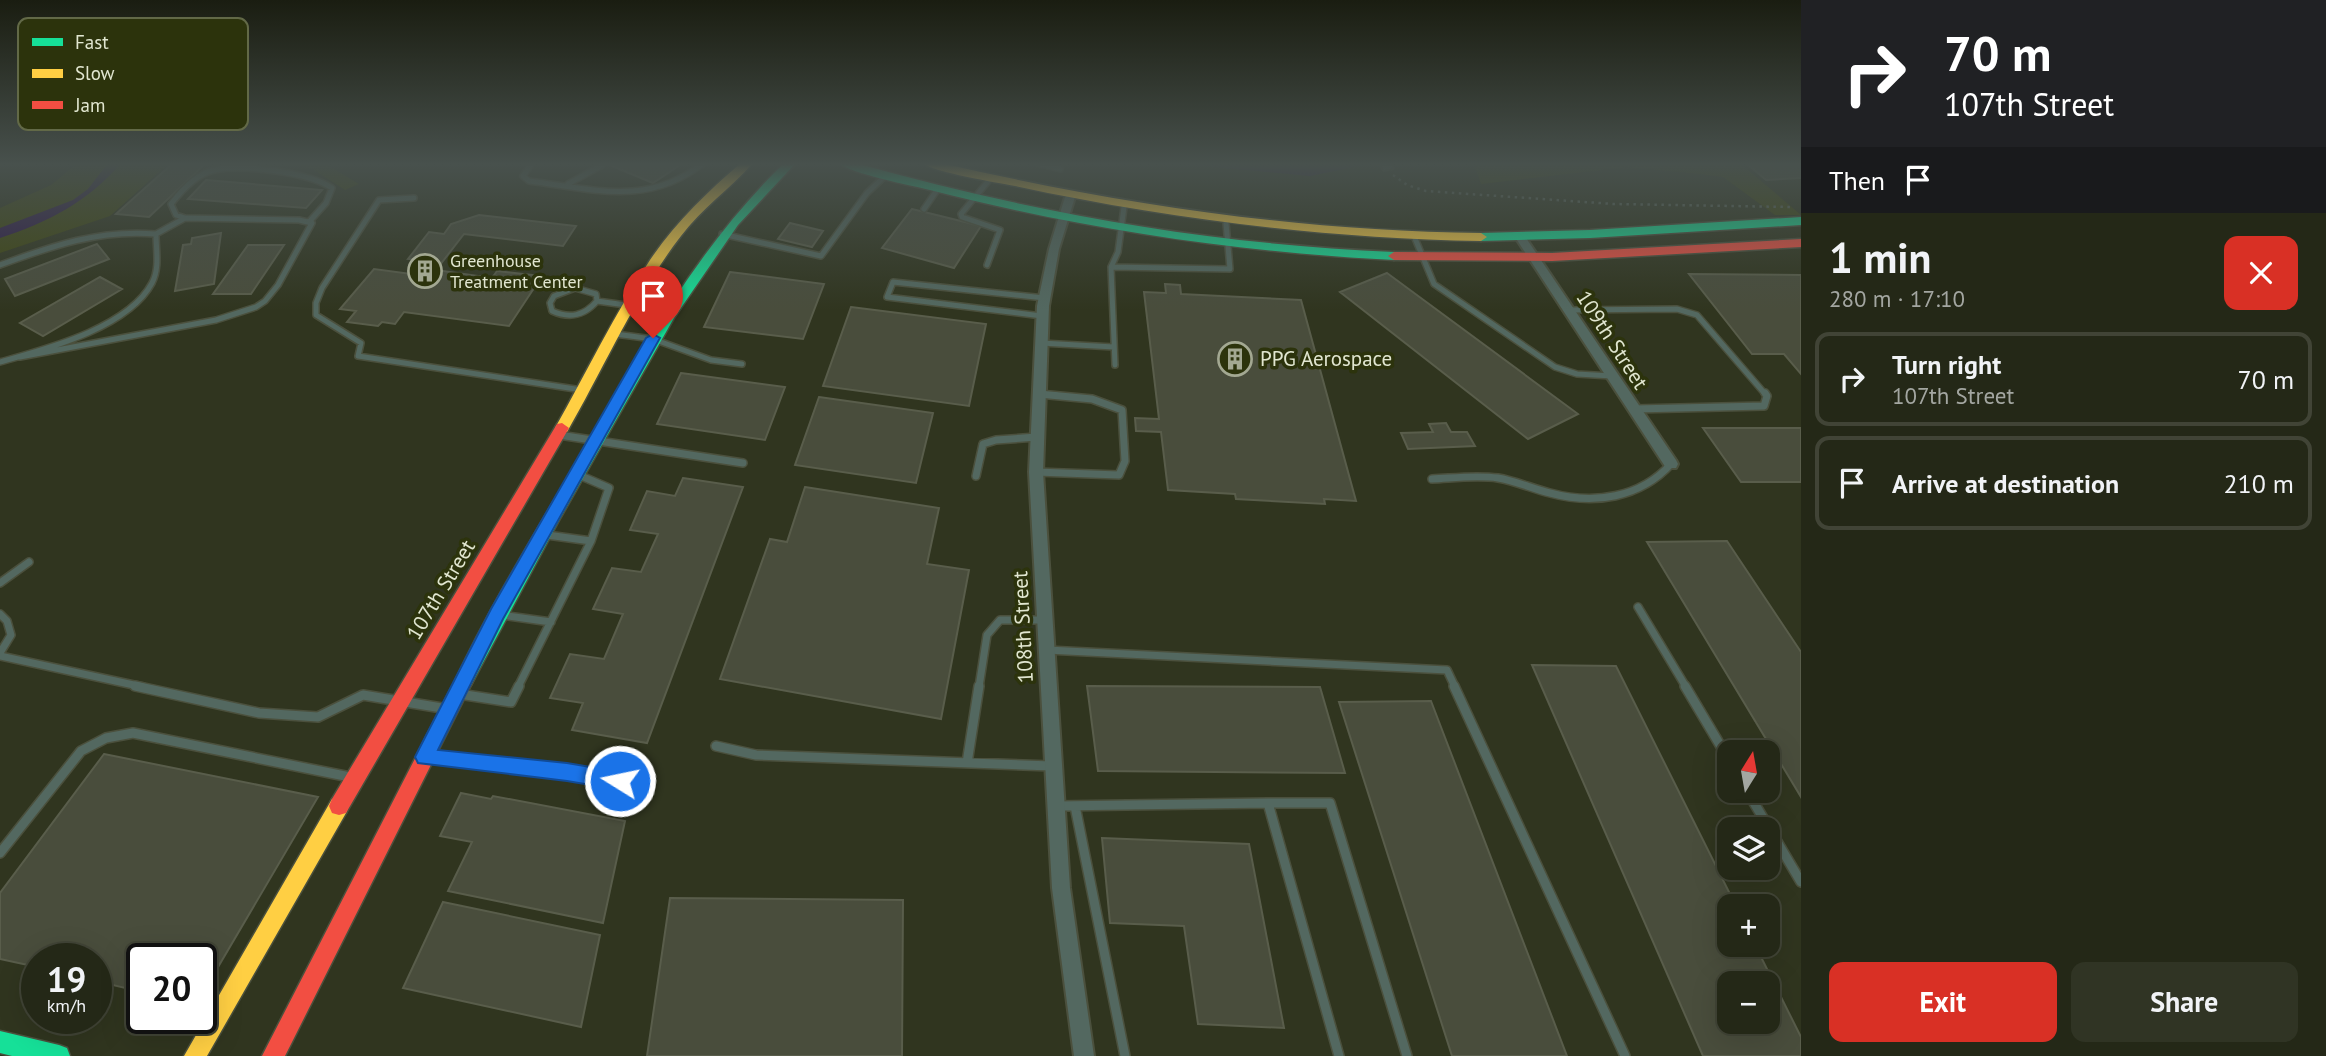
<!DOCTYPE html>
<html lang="en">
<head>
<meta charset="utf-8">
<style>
	body { margin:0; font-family:"PT Sans",sans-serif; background:#303424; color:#f1f3f6; height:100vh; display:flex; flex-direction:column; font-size:26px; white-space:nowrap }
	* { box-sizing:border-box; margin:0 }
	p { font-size:23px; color:#a3a6a1 }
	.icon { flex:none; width:38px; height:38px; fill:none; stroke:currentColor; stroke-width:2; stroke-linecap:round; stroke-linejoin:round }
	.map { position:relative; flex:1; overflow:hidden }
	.sheet { display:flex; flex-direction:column; background:#242817; width:525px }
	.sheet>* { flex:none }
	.guide { background:#202124; color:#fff; overflow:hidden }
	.needle { width:46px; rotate:11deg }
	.fabs { position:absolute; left:1717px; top:740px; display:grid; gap:14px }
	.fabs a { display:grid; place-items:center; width:63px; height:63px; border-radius:14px; background:#242817; box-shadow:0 7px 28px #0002,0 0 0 2px #414436; font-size:35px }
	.speed { position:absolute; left:21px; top:943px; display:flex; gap:14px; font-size:35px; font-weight:700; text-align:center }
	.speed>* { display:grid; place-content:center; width:91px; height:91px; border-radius:50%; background:#242817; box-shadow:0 7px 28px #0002,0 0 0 2px #414436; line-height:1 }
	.speed small { font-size:18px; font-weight:400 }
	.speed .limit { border:4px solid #111; border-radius:10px; background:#fff; color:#111 }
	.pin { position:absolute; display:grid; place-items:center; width:60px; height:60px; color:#fff; margin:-72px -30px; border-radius:50% 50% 50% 0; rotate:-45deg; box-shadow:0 0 7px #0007 }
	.pin .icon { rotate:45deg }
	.me { position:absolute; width:77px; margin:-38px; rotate:280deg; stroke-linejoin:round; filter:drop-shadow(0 0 5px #0008) }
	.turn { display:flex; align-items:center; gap:24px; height:147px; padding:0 28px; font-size:32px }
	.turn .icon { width:91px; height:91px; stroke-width:2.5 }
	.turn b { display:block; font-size:49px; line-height:60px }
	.then { display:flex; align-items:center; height:66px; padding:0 28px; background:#0003; gap:14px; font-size:26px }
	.round { display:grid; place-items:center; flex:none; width:74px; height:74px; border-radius:14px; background:#303424 }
	.headline { display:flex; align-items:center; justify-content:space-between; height:119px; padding:0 28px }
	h1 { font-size:42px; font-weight:800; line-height:52px }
	.cta { display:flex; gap:14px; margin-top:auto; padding:14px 28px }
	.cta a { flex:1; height:80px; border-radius:14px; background:#d93025; color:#fff; font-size:28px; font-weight:800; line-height:80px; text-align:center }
	.cta a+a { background:#303424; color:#f1f3f6 }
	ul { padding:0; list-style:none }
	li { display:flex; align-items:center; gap:21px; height:94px; margin:0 14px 10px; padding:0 14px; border:4px solid #414436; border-radius:14px }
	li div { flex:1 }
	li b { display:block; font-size:26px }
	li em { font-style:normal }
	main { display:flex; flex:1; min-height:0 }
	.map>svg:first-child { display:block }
	.green { fill:#3f4710 }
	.water { fill:#2e184d }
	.building { fill:#494d3c; stroke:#595d4b; stroke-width:2; fill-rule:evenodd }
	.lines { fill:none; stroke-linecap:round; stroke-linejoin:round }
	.lane-far2-casing { stroke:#4b503d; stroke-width:8 }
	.lane-far1-casing { stroke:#4b503d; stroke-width:10 }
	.lane-casing { stroke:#4b503d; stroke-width:12 }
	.street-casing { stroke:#4b503d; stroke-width:4 }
	.fast-casing { stroke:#4b503d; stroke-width:3 }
	.slow-casing { stroke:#4b503d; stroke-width:3 }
	.jam-casing { stroke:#4b503d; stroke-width:3 }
	.path { stroke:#5e6b62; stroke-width:2.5; stroke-dasharray:2.5 4.5; stroke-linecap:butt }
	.lane-far2 { stroke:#536860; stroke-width:5 }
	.lane-far1 { stroke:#536860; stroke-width:7 }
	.lane { stroke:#536860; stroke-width:9 }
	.street { fill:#536860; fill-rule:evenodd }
	.fast { fill:#16e098; fill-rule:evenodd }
	.slow { fill:#ffcf43; fill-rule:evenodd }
	.jam { fill:#f24e42; fill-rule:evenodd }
	.route { fill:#1a73e8; stroke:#114b97; stroke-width:2 }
	.labels { text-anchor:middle; stroke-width:7; stroke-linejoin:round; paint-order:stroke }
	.far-poi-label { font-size:18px; fill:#e1e6d0; stroke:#2c330c; text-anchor:start }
	.street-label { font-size:21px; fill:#e1e6d0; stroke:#2c330c }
	.poi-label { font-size:21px; fill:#e1e6d0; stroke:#2c330c; text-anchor:start }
	.key { fill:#2c330c; stroke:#626947; stroke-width:2 }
	.key-label { font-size:19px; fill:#e1e6d0 }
</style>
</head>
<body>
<main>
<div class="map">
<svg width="1801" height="1056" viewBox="0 0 1801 1056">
	<rect width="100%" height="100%" fill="#30351f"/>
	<path class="green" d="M78 163H169L110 216 0 253V208L51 185Z
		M273 163H324L359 184 345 190 311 168Z
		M1474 163H1740L1801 215H1775L1723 177 1691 173 1627 167 1481 184Z"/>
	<path class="water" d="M108 163H121C89 201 47 223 0 238V228L73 200 88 189Z
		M1171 163H1374L1310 176Z"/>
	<path class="building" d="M173 163H206L149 217 116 214Z
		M605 163H683L653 183Z
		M1746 163H1801V178L1766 180Z
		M206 180 322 190 306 208 188 199Z
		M912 209 981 226 954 268 882 248Z
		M479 215 576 226 563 246 464 234 436 270 492 278 497 271 542 276 509 326 404 312 395 324 382 322 378 326 347 322 356 311 340 309 374 269 411 274 422 260 408 259 429 232 444 234 451 224Z
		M790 223 823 231 812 247 778 239Z
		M221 233 214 284 175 291 183 245 191 244 192 238Z
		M97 244 109 259 15 296 5 279Z
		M248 245H284L251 294H213Z
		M730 272 824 284 803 339 704 327Z
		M1387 273 1578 414 1528 439 1340 292Z
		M1689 274 1801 275V374L1784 354H1752Z
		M100 277 122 289 43 336 20 323Z
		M1165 284 1180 285 1181 294 1301 300 1356 501 1324 499 1325 504 1236 499 1235 494 1168 490 1161 432 1136 431 1135 418 1159 419 1144 292 1166 293Z
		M851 307 986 324 969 406 823 386Z
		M681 373 785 387 765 440 657 424Z
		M819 397 933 413 916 483 795 465Z
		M1446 423 1451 432H1467L1475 446 1408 449 1401 433 1433 432 1429 424Z
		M1703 428H1801V482H1741Z
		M683 478 743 487 647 743 572 730 583 703 550 698 570 654 604 659 623 614 593 609 612 568 641 572 658 534 630 530 647 491 675 496Z
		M805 487 939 508 927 564 969 570 941 719 720 679 770 539 787 542Z
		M1727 541 1801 652V797L1647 542Z
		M1532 665 1616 666 1736 906H1729V945H1755L1801 1037V1056H1703ZM1729 984H1768V1022H1729Z
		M1087 686 1320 687 1345 773 1098 771Z
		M1431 701 1567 1056H1452L1339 702Z
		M104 754 318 797 201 996V959H142V992L96 981V959H37V967L0 959V893Z
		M461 793 491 799 493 796 625 821 603 923 448 891 472 842 440 836Z
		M1102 838 1249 844 1284 1028 1198 1024 1184 926 1110 923Z
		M670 898 903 900 902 1056H647Z
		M443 902 600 935 581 1027 403 988Z"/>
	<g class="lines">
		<g class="lane-far2-casing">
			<path id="lane-far2" d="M532 163 523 176 529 181C592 189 649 207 703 163
				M1037 163 1060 169
				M568 184 602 165
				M414 198 379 200 322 288 316 303V315L361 343 358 356 582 390
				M924 209 937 190
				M185 218 176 215 171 204C181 191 196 174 214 170 242 164 308 172 332 188L326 203 309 222
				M722 234 821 256 867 193 885 176
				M1414 236 1434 284 1555 367 1577 374 1612 376
				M0 265C52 246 100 229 156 234 156 250 160 268 152 283 128 328 46 349 0 362
				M987 265 1000 230 962 217 961 214 990 179
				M1111 267 1230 269 1226 223
				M575 288 596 294 597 301C584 316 570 319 552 311L550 303 554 296Z
				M597 301 669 311
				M1570 310 1677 309 1697 315 1766 395
				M1042 316 887 297 893 282 1045 298
				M615 334 653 339 711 360 742 364
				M1041 343 1114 347
				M20 357 216 320 256 307 265 301 278 285 312 223 299 220 185 218 156 234
				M1115 365 1111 267 1118 252 1124 207
				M1039 394 1057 395"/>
		</g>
		<g class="lane-far1-casing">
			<path id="lane-far1" d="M1635 409 1764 406 1767 396 1765 393
				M559 435 743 463
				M1036 472 1119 475 1125 461 1122 410 1092 399 1039 394
				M976 476 983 444 996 440 1037 437
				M1432 479C1454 478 1476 475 1498 478 1516 481 1533 489 1550 493 1594 505 1640 498 1671 464
				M547 535 591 541
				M0 583 29 562
				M1638 607 1686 687
				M0 614 7 621 11 635 0 653
				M501 615 551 622
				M1047 650 1447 670 1455 687
				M0 656 143 687
				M518 687 591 541 609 488 579 475
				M979 687 987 635 1000 620H1044"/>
		</g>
		<g class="lane-casing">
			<path id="lane" d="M135 686 259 713 318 717 363 695 448 709
				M1454 686 1625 1056
				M1685 686 1729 760
				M459 694 511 702 519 686
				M716 746 756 755 1052 766
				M429 757 567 772 620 781
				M967 763 979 686
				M1747 791 1801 882
				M1268 803H1330L1407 1056
				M1056 806 1268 803 1339 1056
				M1075 806 1125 1056
				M0 853 81 751 106 738 133 733 350 777"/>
		</g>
		<g class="street-casing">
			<path id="street" d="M1380 163H1390L1393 168 1384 170Z
				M1070 194 1075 197 1059 249 1049 306 1043 472 1070 888 1094 1056H1074L1052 888 1029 472 1037 306 1049 249 1065 197Z
				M1520 234 1524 235 1676 460 1678 464 1676 468H1666L1515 237Z"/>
		</g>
		<g class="fast-casing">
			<path id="fast" d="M784 163H796L738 225 674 318 558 522 471 685 465 687 459 685 456 679C491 604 536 532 578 460 640 353 695 250 784 163Z
				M838 163H855C1034 213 1208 244 1394 252L1400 256 1394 260C1236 252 1083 229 930 190 909 185 853 174 838 163Z
				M1801 217V225L1590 238 1481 241 1475 237 1481 233 1590 230Z
				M0 1031 59 1045 67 1048 70 1056H12L0 1053Z"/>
		</g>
		<g class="slow-casing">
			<path id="slow" d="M741 163H753C730 189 702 208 681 236 636 294 604 368 567 432H557L555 428C586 373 615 313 650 260 675 223 707 192 741 163Z
				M922 163H941C1119 204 1298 231 1481 233L1487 237 1481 241C1323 238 1169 219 1015 186 995 182 936 173 922 163Z
				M339 797 346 799 349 806 346 813 207 1056H184L332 799Z"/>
		</g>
		<g class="jam-casing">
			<path id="jam" d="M1801 239V247L1552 261 1394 260 1388 256 1394 252 1552 253Z
				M562 423 569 428 346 813 339 815 332 813 329 806 332 799 557 424Z
				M465 671 471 673 474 679 285 1056H262L459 673Z"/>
		</g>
		<path class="path" d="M1393 175 1407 185 1426 191 1614 204 1791 207"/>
		<use href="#lane-far2" class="lane-far2"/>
		<use href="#lane-far1" class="lane-far1"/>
		<use href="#lane" class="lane"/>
		<use href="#street" class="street"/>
		<use href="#fast" class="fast"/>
		<use href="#slow" class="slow"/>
		<use href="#jam" class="jam"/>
	</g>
	<linearGradient id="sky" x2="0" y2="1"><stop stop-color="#1a1d11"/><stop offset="0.53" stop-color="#48514d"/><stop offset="1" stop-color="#48514d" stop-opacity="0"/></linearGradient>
	<rect width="1801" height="310" fill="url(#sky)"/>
	<path class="route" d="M653 334 660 338 503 619 438 750 567 763 620 772 627 775 630 781 627 788 620 790 567 781 418 763 415 757 418 751 491 609 646 338Z"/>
	<defs>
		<g id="building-ring" transform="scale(1.75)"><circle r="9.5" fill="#2c330c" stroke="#a3a892" stroke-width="1.5"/><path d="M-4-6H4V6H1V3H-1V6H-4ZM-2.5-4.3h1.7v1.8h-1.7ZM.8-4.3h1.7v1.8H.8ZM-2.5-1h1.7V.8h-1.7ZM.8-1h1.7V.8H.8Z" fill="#a3a892"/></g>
	</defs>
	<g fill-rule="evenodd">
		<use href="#building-ring" x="425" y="271"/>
		<use href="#building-ring" x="1235" y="359"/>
	</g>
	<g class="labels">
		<g class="far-poi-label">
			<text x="450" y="267">Greenhouse<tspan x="450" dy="21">Treatment Center</tspan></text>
		</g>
		<g class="street-label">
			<text transform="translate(1612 340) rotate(57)" y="7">109th Street</text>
			<text transform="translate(441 590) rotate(-59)" y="7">107th Street</text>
			<text transform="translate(1023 627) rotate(-93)" y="7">108th Street</text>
		</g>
		<g class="poi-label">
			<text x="1260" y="366">PPG Aerospace</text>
		</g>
	</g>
	<rect x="18" y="18" width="230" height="112" rx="10" class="key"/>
	<rect x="32" y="38" width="31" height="8" fill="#16e098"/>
	<rect x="32" y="69" width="31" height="9" fill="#ffcf43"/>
	<rect x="32" y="101" width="31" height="8" fill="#f24e42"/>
	<g class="key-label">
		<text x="75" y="49">Fast</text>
		<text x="75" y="80">Slow</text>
		<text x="75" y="112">Jam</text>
	</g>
</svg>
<div class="fabs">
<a><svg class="needle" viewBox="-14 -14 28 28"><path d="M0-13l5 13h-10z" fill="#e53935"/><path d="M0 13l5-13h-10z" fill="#a3a6a1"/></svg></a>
<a><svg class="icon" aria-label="layers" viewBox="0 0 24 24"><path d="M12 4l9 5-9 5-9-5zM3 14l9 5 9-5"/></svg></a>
<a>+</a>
<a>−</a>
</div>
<div class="speed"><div>19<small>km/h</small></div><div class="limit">20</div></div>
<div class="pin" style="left:653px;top:338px;background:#d93025"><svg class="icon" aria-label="arrive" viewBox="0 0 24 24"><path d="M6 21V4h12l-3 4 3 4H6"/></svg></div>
<svg class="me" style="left:620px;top:781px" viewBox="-20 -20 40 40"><circle r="17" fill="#1a73e8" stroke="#fff" stroke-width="3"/><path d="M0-11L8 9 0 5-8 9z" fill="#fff"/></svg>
</div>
<section class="sheet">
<div class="guide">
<div class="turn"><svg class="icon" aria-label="right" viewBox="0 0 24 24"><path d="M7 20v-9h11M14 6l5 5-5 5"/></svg><div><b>70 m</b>107th Street</div></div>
<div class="then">Then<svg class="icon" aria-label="arrive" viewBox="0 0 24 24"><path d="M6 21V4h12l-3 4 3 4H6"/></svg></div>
</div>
<div class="headline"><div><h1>1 min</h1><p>280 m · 17:10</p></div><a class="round" style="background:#d93025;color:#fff"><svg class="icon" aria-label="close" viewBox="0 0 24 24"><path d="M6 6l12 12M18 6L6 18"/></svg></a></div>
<ul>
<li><svg class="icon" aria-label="right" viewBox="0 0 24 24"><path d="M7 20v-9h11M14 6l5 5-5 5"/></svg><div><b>Turn right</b><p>107th Street</p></div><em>70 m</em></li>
<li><svg class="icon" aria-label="arrive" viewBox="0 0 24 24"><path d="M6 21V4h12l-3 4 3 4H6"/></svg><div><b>Arrive at destination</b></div><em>210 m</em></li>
</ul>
<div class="cta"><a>Exit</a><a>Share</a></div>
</section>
</main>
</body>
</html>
